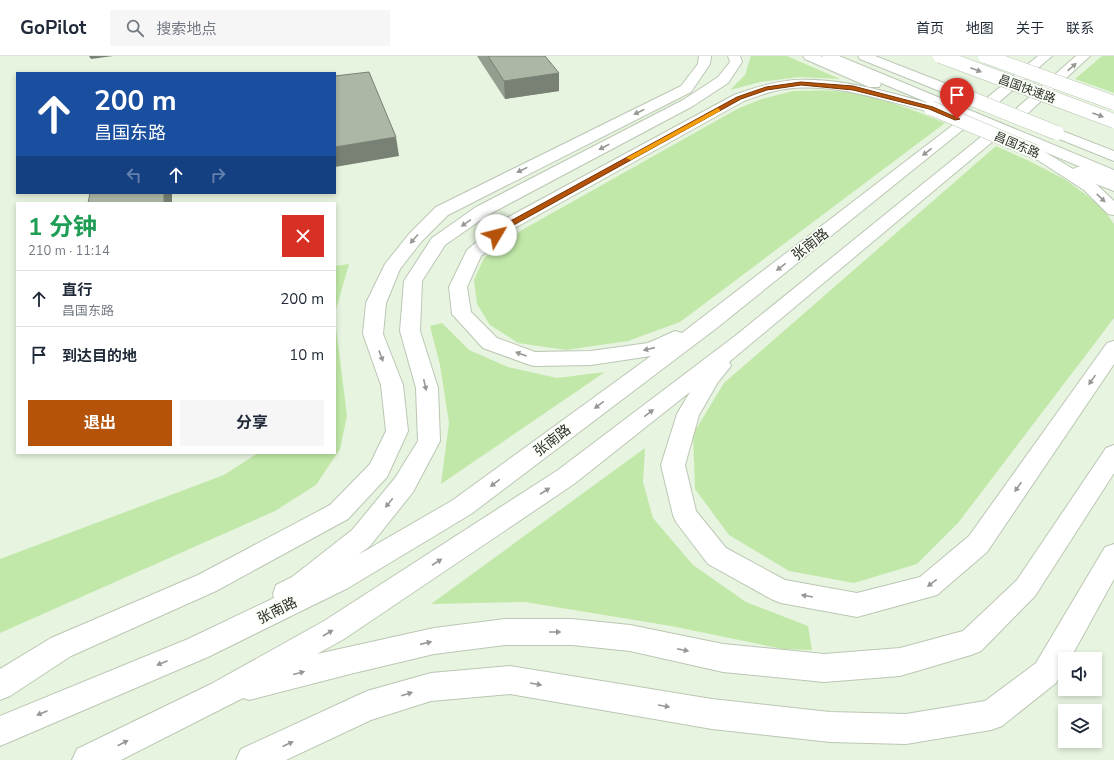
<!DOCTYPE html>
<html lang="zh">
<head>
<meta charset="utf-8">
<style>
	body { margin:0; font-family:"Nunito Sans","Noto Sans SC",sans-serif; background:#f6f6f7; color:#1f2937; height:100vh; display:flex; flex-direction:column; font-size:15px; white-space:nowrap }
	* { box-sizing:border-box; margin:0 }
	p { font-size:13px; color:#747a83 }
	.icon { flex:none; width:22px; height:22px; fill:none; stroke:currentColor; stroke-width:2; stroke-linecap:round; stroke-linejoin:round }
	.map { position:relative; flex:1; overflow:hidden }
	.panel { position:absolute; left:16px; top:146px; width:320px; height:252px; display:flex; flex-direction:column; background:#fff; border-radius:0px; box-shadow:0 2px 6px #0003 }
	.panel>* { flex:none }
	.top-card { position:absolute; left:16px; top:16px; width:320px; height:122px; border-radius:0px; box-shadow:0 2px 6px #0003; background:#1a4fa0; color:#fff; overflow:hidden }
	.fabs { position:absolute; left:1058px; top:596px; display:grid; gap:8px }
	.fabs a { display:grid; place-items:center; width:44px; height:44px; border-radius:0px; background:#fff; box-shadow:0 2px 6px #0003; font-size:20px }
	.pin { position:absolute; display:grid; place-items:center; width:34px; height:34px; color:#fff; margin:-41px -17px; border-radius:50% 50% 50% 0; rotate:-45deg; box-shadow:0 0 4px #0007 }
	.pin .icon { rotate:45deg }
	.me { position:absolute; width:44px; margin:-22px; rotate:53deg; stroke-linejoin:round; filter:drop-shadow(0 0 3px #0008) }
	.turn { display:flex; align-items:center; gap:14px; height:84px; padding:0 12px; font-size:18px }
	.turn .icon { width:52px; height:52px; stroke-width:2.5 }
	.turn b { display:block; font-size:28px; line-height:34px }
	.lanes { display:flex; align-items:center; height:38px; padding:0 12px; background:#0003; justify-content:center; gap:20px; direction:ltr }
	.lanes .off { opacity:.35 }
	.round { display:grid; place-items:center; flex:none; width:42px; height:42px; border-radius:0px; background:#f6f6f7 }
	.head { display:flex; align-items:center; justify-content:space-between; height:68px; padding:0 12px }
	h1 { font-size:24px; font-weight:700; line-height:30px; color:#1e9e55 }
	.primary-button { display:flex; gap:8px; margin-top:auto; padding:8px 12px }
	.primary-button a { flex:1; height:46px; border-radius:0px; background:#b45309; color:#fff; font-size:16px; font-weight:700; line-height:46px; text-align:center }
	.primary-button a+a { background:#f6f6f7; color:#1f2937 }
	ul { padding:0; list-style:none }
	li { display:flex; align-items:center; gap:12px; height:56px; padding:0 12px; border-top:1px solid #e0e1e3 }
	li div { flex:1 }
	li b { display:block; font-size:15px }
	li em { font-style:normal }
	header { display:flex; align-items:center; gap:24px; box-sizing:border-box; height:56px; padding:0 20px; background:#fff; border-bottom:1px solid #e0e1e3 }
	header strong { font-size:19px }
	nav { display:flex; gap:22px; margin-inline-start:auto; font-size:14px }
	.search { width:280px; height:36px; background:#f6f6f7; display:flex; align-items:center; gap:10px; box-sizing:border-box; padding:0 14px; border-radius:0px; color:#747a83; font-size:15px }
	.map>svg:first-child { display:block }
	.green { fill:#c1e8a8 }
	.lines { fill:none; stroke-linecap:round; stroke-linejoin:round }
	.minor-casing { stroke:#bbc7b4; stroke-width:2 }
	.major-casing { stroke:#bbc7b4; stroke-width:2 }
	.minor { fill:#fff; fill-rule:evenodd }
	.major { fill:#fff; fill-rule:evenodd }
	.major-bridge-casing { stroke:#bbc7b4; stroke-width:15; stroke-linecap:butt }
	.highway-bridge-casing { stroke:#bbc7b4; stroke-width:15; stroke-linecap:butt }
	.major-bridge { stroke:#fff; stroke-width:14 }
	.highway-bridge { stroke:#fff; stroke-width:14 }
	.wall { fill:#949e8e }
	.shaded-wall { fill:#788174 }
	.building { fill:#acb8a5; stroke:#788174 }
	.oneway { fill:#969894 }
	.route { fill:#b45309; stroke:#753606 }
	.slow { fill:#f59e0b }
	.labels { text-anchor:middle; stroke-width:3.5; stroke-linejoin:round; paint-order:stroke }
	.far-street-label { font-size:12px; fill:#2c3129; stroke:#f9fef6 }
	.street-label { font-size:14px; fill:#2c3129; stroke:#f9fef6 }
</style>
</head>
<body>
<header>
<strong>GoPilot</strong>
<div class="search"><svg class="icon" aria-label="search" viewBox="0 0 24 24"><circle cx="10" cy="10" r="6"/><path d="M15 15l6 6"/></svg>搜索地点</div>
<nav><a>首页</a><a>地图</a><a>关于</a><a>联系</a></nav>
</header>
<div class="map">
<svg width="1114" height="704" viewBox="0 0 1114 704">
	<rect width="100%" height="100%" fill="#e7f4e0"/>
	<path class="green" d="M751 0H787L840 23 799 21 760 26 730 34 745 19Z
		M1102 0H1114V37L1075 23Z
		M793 35C806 35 820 34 833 35 873 38 909 52 945 67L680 266 628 285 566 294 518 287 490 269 477 248 474 224 484 202 522 174 739 52 762 43Z
		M996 90 1029 105 1066 124 1101 150 1114 168V262L958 467 917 508 854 527 789 515 729 479 695 433 693 378 724 327Z
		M349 208 335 257V210Z
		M335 263 347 360 340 393 316 429 275 455 0 577V503L224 419 258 397H335Z
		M442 267 469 294 508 311 557 322 605 316 441 428 449 367 440 309 430 270Z
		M645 392 643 426 653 462 693 509 746 546 808 570 812 594 783 593 671 570 525 546 431 548Z"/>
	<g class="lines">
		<g class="minor-casing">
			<path id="minor" d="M699 0H711L710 8 691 36 448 159 421 186 400 213 386 247 383 278 403 329 408 375 387 421 348 463 216 535 71 600 10 640 0 644V613L51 582 198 519 330 449 370 408 386 375 381 329 363 278 366 247 385 208 409 178 436 151 681 30 698 8Z
				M822 0H839L1114 114V125L824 3Z
				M1114 488V523L1070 603H1065V611L1056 627 1002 670 991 674 906 688 830 686 712 673 510 638 431 645 371 664 286 704H236L241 693 367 635 431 617 510 610 712 643 830 656 906 658 985 645 1036 607 1105 491Z"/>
		</g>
		<g class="major-casing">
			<path id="major" d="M728 0H740L742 6 728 27 693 50 488 159 445 189 422 225 420 275 438 332 440 385 413 436 370 490 358 499 453 444 651 300 591 309 534 310 527 308 483 292 452 258 449 231 467 194 501 165 734 39C753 32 773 26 794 24 842 21 890 37 936 49L938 52 936 55 931 56C884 45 835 26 785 33 771 35 757 40 744 45L513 173 481 200 467 231 471 256 497 282 535 296 591 295 648 287 675 275 682 277 953 69 958 68 963 69 965 72 718 271 471 458 348 532 208 601 0 690V660L188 583 274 542 273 538 276 529 292 521 352 474 395 422 418 385 416 332 400 275 404 225 432 182 476 151 683 44 718 21 730 6Z
				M803 0H820L879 25 881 28 879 31H869L805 3Z
				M858 0H875L962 34 964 37 962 40H952L860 3Z
				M1038 0H1052L998 47 993 48 988 47 986 44 988 41Z
				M1076 0H1090L1027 58 1022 59 1017 58 1015 55 1017 52Z
				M1057 73 1114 95V105L1052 80 1050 77 1052 74Z
				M987 79 992 80 994 83 992 86 729 306 731 310 718 326 699 359 685 409 696 455 726 492 785 524 857 537 920 521 969 480 1107 287 1114 285V308L987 496 937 539 857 561 781 547 771 543 708 508 676 466 673 459 661 409 677 358 690 336 574 428 344 583 317 598 434 572 505 563H572L630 569 723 588 824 598 900 592 963 575 1017 524 1106 392 1114 389V417L1035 540 981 595 971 599 900 620 824 626 723 616 630 595 572 589H505L434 598 350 618 249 644 243 642 121 704H72L77 693 211 628 324 565 558 414 735 280 982 80Z
				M1035 91 1040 93 1073 113C1083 105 1104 120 1114 124V135L1096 128 1114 145V159L1108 158 1084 134 1030 99 1027 96 1030 93Z"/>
		</g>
		<use href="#minor" class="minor"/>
		<use href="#major" class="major"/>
		<g class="major-bridge-casing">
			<path id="major-bridge" d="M957 37 1057 77
				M931 52 1035 96"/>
		</g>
		<g class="highway-bridge-casing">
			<path id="highway-bridge" d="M940 0 1114 65
				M985 0 1114 47"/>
		</g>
		<use href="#major-bridge" class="major-bridge"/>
		<use href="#highway-bridge" class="highway-bridge"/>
	</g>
	<path class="wall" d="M477 0H545L559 35 505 43Z"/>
	<path class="shaded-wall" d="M89 0H113L91 3Z
		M559 17V35L505 43 504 25Z
		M396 81 399 100 335 111V91Z
		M164 137H172V147H164Z"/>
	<path class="building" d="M488 0H545L559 17 504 25Z
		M369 16 396 81 335 91V20Z
		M90 137H164V147H88Z"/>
	<defs><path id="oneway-solid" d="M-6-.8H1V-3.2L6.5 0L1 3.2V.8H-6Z"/></defs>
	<g class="oneway">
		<use href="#oneway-solid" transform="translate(1072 11) rotate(-41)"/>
		<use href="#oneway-solid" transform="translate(976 14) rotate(21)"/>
		<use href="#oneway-solid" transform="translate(639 56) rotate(154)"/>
		<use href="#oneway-solid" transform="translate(1098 59) rotate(20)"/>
		<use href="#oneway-solid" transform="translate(604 91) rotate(152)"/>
		<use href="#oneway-solid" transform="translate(927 96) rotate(142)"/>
		<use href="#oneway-solid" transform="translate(522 114) rotate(154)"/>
		<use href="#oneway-solid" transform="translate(1101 142) rotate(44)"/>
		<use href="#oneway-solid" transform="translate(466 167) rotate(145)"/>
		<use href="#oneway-solid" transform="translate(414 183) rotate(131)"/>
		<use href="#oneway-solid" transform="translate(781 211) rotate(142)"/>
		<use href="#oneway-solid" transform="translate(649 293) rotate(167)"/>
		<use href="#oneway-solid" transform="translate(521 298) rotate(-160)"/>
		<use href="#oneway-solid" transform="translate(381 300) rotate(70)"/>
		<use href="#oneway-solid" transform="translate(1092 324) rotate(125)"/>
		<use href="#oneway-solid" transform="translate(425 329) rotate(77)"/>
		<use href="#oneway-solid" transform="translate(599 349) rotate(143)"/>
		<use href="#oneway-solid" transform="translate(649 357) rotate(-38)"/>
		<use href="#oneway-solid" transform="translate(495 427) rotate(143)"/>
		<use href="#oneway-solid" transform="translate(1018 431) rotate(125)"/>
		<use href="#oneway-solid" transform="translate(545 435) rotate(-33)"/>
		<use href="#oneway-solid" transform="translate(389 447) rotate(129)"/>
		<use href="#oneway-solid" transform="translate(437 506) rotate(-33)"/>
		<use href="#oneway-solid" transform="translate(932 527) rotate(142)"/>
		<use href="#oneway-solid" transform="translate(807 540) rotate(-170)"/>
		<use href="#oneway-solid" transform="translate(555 576)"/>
		<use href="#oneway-solid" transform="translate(328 577) rotate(-30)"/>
		<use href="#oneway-solid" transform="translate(426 587) rotate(-13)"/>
		<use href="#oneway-solid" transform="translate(683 594) rotate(12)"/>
		<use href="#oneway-solid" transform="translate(162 607) rotate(157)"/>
		<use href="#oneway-solid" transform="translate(299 617) rotate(-15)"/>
		<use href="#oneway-solid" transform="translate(536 628) rotate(10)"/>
		<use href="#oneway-solid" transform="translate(407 638) rotate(-17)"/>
		<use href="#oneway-solid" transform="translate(664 650) rotate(10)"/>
		<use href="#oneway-solid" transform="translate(42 657) rotate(157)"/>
		<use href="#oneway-solid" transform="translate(123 687) rotate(-27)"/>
		<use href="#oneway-solid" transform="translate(288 688) rotate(-25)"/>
	</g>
	<path class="route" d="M801 26 853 30 933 51 960 63 955 64 929 53 853 34 801 29 767 34 741 43 510 171 498 181H493L492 179 505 168 737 41 766 31Z"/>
	<path class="slow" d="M718 52 720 54V55L631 104 626 102Z"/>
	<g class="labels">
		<g class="far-street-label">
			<text transform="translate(1027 33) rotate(20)" y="4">昌国快速路</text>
			<text transform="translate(1017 89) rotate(23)" y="4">昌国东路</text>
		</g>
		<g class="street-label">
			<text transform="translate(810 188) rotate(-38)" y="5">张南路</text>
			<text transform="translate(552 384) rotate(-37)" y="5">张南路</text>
			<text transform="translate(277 554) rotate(-26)" y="5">张南路</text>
		</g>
	</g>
</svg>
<div class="fabs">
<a><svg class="icon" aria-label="sound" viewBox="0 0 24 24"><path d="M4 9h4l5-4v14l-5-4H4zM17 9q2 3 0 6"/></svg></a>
<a><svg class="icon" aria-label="layers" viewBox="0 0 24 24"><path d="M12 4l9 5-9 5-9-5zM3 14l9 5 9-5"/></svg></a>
</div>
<div class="pin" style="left:957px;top:63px;background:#d93025"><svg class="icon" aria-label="arrive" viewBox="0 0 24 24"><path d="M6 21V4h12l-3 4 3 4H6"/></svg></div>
<svg class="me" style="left:496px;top:179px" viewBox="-20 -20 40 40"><circle r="19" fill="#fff"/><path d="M0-13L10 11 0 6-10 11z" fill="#b45309"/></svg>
<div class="top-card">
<div class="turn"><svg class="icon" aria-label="ahead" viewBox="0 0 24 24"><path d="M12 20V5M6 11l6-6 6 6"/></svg><div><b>200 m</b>昌国东路</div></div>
<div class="lanes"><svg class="icon off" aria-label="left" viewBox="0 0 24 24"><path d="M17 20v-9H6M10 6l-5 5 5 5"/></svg><svg class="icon" aria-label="ahead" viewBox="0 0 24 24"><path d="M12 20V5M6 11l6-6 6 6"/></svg><svg class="icon off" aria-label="right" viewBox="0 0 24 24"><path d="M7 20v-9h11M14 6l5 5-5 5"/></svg></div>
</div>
<section class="panel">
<div class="head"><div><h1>1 分钟</h1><p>210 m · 11:14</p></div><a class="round" style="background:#d93025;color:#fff"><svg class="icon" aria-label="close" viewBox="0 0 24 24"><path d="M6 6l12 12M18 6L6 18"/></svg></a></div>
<ul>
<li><svg class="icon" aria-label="ahead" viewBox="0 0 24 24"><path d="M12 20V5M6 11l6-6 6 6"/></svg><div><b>直行</b><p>昌国东路</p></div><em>200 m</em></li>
<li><svg class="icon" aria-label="arrive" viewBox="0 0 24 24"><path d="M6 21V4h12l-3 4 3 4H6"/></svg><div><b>到达目的地</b></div><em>10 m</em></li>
</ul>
<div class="primary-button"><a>退出</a><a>分享</a></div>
</section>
</div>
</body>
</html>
